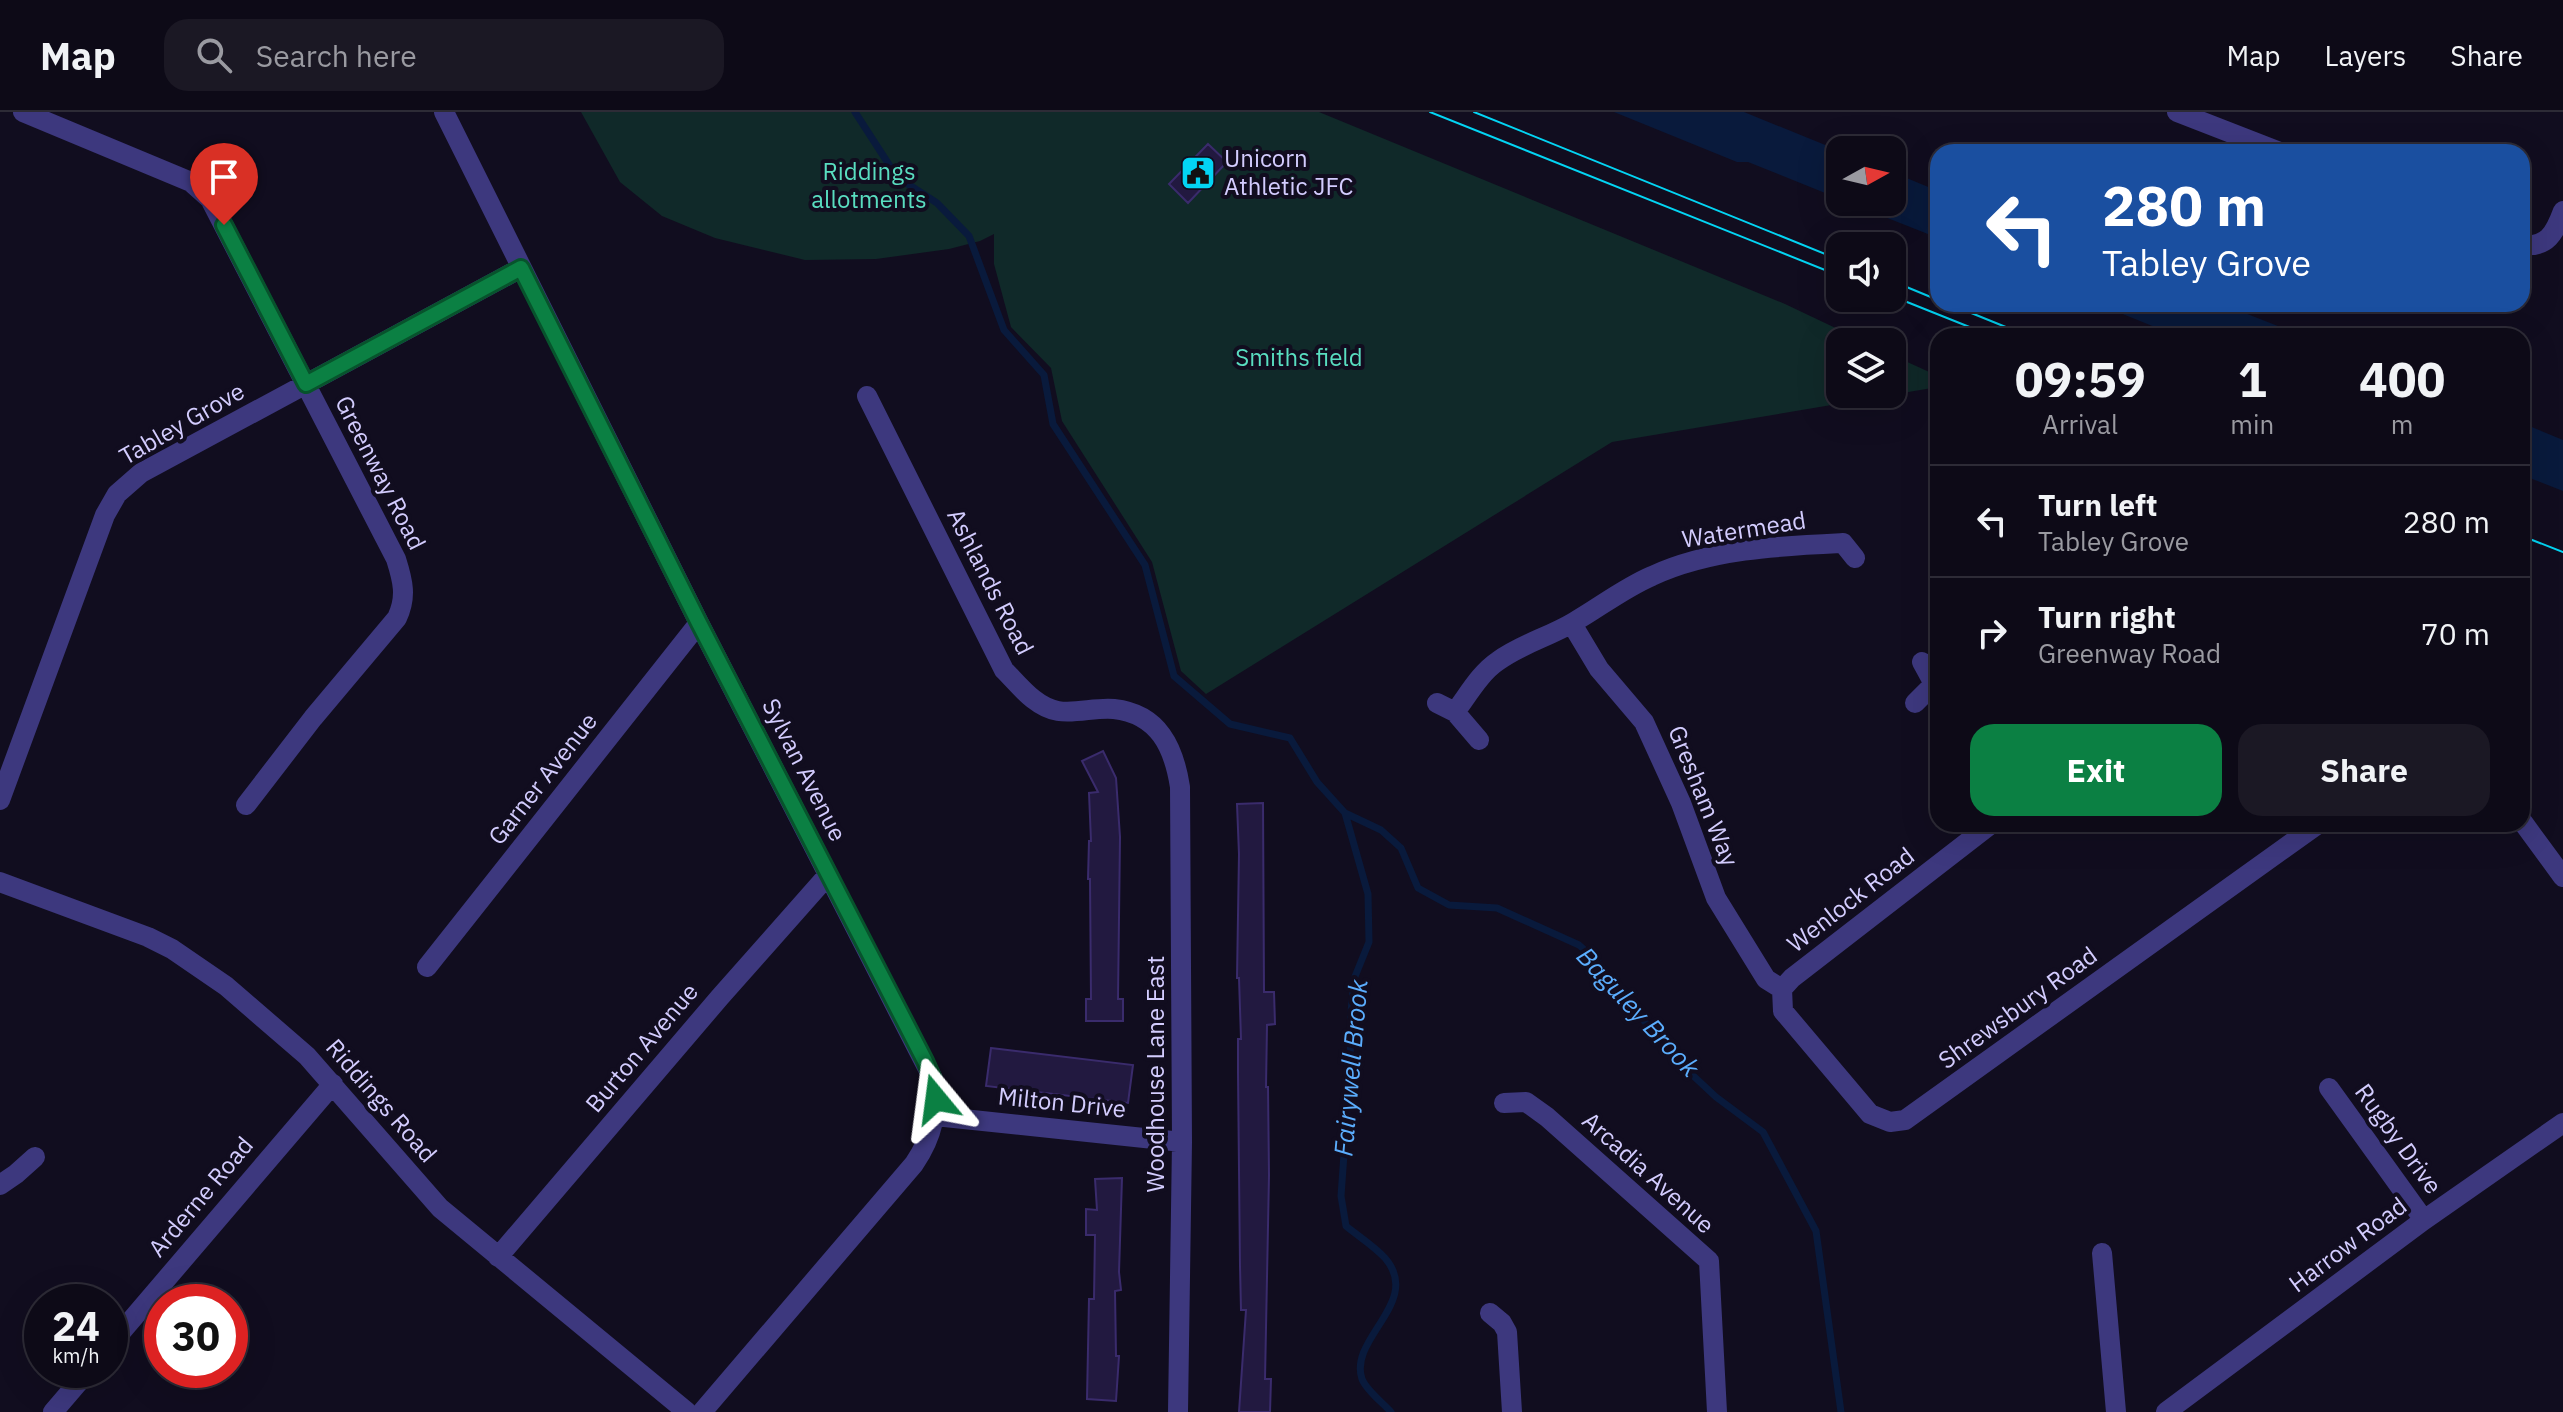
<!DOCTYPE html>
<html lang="en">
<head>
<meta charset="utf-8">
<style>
	body { margin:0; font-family:"IBM Plex Sans",sans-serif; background:#1b1824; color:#f1f3f6; height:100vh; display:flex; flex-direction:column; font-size:30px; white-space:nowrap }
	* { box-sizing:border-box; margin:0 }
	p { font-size:26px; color:#9a9aa1 }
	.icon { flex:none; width:44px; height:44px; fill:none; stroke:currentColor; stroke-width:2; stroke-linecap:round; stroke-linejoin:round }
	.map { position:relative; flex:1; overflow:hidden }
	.panel { position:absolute; left:1930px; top:216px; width:600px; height:504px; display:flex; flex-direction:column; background:#0d0a17; border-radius:24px; box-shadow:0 8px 32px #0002,0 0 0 2px #2d2b36 }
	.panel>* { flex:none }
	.top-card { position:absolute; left:1930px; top:32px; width:600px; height:168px; border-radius:24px; box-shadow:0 8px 32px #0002,0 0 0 2px #2d2b36; background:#1a4fa0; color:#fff; overflow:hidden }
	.needle { width:52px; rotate:82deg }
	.buttons { position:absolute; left:1826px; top:24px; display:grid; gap:16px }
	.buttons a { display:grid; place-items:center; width:80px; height:80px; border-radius:16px; background:#0d0a17; box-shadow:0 8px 32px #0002,0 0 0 2px #2d2b36; font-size:40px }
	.speed { position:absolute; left:24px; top:1172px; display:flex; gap:16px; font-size:40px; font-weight:700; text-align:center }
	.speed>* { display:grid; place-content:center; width:104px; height:104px; border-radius:50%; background:#0d0a17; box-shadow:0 8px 32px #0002,0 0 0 2px #2d2b36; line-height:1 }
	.speed small { font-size:20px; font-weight:400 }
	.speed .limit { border:12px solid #d22; background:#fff; color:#111 }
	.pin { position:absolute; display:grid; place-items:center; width:68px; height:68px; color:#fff; margin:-82px -34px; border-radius:50% 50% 50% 0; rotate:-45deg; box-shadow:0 0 8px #0007 }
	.pin .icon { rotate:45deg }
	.me { position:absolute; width:88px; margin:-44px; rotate:344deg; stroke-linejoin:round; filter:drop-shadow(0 0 6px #0008) }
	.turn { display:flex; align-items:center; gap:28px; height:168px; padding:0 40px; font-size:36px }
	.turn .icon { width:104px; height:104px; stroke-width:2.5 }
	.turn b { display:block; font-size:56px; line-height:68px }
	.eta { display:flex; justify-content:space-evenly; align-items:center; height:136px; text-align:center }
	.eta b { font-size:48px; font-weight:700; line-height:56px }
	.action { display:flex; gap:16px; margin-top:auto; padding:16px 40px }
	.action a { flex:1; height:92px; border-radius:24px; background:#0b8043; color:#fff; font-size:32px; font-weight:700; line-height:92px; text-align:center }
	.action a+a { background:#1b1824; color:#f1f3f6 }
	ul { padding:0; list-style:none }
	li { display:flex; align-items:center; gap:24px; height:112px; padding:0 40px; border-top:2px solid #2d2b36 }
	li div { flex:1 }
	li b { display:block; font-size:30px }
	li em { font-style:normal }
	header { display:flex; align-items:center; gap:48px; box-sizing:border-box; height:112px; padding:0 40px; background:#0d0a17; border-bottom:2px solid #2d2b36 }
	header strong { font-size:38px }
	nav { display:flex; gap:44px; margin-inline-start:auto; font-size:28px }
	.search { width:560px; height:72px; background:#1b1824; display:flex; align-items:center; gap:20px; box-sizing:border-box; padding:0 28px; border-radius:24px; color:#9a9aa1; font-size:30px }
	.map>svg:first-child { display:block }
	.green { fill:#102929 }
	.water { fill:#091a3c }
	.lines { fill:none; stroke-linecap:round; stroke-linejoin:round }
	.stream { stroke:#091a3c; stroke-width:7 }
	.building { fill:#221940; stroke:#3a2b6c; stroke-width:2 }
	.minor { stroke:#3d387e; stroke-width:20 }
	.tram { stroke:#03d4f3; stroke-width:2 }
	.route-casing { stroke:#07532c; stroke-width:20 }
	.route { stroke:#0b8043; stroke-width:14 }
	.labels { text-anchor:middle; stroke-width:8; stroke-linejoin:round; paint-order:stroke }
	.poi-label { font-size:24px; fill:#d3ccfe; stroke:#110d1f; text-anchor:start }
	.park-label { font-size:24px; fill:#59ddc0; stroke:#110d1f }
	.street-label { font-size:24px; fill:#d3ccfe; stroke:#110d1f }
	.water-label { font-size:26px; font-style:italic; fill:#5badfd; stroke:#110d1f }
</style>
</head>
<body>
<header>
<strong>Map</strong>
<div class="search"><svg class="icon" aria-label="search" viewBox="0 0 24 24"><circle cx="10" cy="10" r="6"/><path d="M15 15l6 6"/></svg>Search here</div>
<nav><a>Map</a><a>Layers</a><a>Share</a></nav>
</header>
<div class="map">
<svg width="2563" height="1300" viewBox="0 0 2563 1300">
	<rect width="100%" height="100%" fill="#110d1f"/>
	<path class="green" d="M581 0H1319L1785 192 1865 230H1840V282H1892V243L1938 264V275L1612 330 1206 582 1181 559 1152 450 1062 309 1051 256 1011 215 994 152V122L980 129 949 137 876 147 805 148 715 126 662 104 620 70Z"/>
	<path class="water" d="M1614 0H1744L1840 39V87L1748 50H1737Z
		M1892 60 1938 79V126L1847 90H1892Z
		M2098 192H2222L2303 224H2177Z
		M2522 311 2563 328V379L2522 363Z"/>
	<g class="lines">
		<path class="stream" d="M855 0 897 65 937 91 969 124 1004 218 1044 263 1053 312 1145 453 1174 564 1230 612 1290 626 1317 670 1345 701 1368 782 1369 830 1354 867 1351 900 1350 958 1341 1084 1346 1114C1358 1124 1374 1134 1385 1146 1423 1190 1348 1226 1362 1267 1366 1278 1383 1291 1391 1300
			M1345 701 1381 718 1401 736 1418 776 1449 793 1497 796 1579 833 1597 849 1671 943 1716 985 1763 1020 1816 1119 1841 1300"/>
	</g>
	<path class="building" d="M1208 32 1227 50 1188 91 1169 72Z
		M1103 639 1116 666 1120 725 1118 887H1123V909H1086V887H1091L1090 767H1088L1089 729H1091L1089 681 1098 680 1082 649Z
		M1263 691 1264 880H1274L1275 912 1267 913 1266 975H1268L1269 1063 1265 1267H1271L1270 1300H1239L1246 1198H1241L1240 1154 1238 961V927H1241L1239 866H1237L1239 742 1237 692Z
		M991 936 1133 953 1128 991 986 974Z
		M1122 1066 1119 1160 1121 1178 1115 1179 1116 1244H1119L1116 1289 1087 1287 1089 1187H1094L1095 1123H1086V1097L1097 1098 1095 1067Z"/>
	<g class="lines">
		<path class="minor" d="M23 0 191 70 210 87 396 447C403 469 407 485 397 506L313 606 246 693
			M444 0 699 511 933 967C938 1000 933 1024 914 1052L702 1300
			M2177 0 2280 40
			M2522 133C2547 136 2555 121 2563 99
			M867 284 1004 558C1019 573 1035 595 1058 599 1076 602 1096 595 1114 597 1159 602 1174 636 1180 675L1182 1030 1178 1300
			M1572 512 1599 557 1644 610 1681 691 1716 786 1766 867 1782 877
			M1922 550 1934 572 1938 574
			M1437 591 1455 600
			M1915 591 1934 572
			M1479 628 1455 600C1468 583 1480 561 1498 549 1521 532 1549 525 1574 510 1600 495 1624 476 1652 464 1710 437 1780 434 1843 431L1855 446
			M0 688 105 403 117 382 141 361 521 156
			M2522 709 2563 765
			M0 770 148 825 172 837 226 874 307 944 440 1096 687 1300
			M427 855 699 511
			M1782 877 1783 899 1870 1002 1890 1010 1905 1008 2318 712
			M1782 877 1792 866 1991 712
			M2329 976 2424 1108
			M1504 991 1526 990 1547 1005 1709 1149 1717 1300
			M935 1004 1182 1030
			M0 1073 16 1062 35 1045
			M2102 1141 2116 1300
			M498 1145 720 885 828 763
			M1490 1201 1502 1211 1507 1220 1512 1300
			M110 1233 333 972
			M53 1300 89 1258
			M2166 1300 2424 1108 2563 1011"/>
		<path class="tram" d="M1430 0 1840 164
			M1474 0 1840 148
			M1892 169 1938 188
			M1892 184 1992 224
			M1949 192 2028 224
			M2522 424 2563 440"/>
	</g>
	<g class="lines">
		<g class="route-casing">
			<path id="route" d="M224 113 306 272 521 156 699 511 925 949 933 967 936 987"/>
		</g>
		<use href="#route" class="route"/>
	</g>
	<defs>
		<g id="civic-square" transform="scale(1.8)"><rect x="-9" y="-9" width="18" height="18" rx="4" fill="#03d4f3" stroke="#110d1f"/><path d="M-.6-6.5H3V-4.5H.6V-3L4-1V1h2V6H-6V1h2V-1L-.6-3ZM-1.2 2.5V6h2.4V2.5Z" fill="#111"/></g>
	</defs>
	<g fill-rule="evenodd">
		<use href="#civic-square" x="1198" y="61"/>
	</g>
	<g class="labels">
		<g class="poi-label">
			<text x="1224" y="55">Unicorn<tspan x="1224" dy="28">Athletic JFC</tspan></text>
		</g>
		<g class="park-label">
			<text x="869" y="68">Riddings<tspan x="869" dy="28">allotments</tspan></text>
			<text x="1299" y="254">Smiths field</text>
		</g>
		<g class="street-label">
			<text transform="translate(182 312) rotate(-30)" y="8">Tabley Grove</text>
			<text transform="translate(380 361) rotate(63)" y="8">Greenway Road</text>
			<text transform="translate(1744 418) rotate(-9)" y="8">Watermead</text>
			<text transform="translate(990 470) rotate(63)" y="8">Ashlands Road</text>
			<text transform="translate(804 658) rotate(63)" y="8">Sylvan Avenue</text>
			<text transform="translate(543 667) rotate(-52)" y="8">Garner Avenue</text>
			<text transform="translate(1703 684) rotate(68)" y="8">Gresham Way</text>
			<text transform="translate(1851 788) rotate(-38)" y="8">Wenlock Road</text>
			<text transform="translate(2018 896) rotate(-36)" y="8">Shrewsbury Road</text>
			<text transform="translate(642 936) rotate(-50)" y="8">Burton Avenue</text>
			<text transform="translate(1156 962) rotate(-90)" y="8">Woodhouse Lane East</text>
			<text transform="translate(381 989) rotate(49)" y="8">Riddings Road</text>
			<text transform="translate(1062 991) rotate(6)" y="8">Milton Drive</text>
			<text transform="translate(2398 1027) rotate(54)" y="8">Rugby Drive</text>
			<text transform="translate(1648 1061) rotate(42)" y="8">Arcadia Avenue</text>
			<text transform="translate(201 1085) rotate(-50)" y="8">Arderne Road</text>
			<text transform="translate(2348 1133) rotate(-37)" y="8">Harrow Road</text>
		</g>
		<g class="water-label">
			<text transform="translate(1638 900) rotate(47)" y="9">Baguley Brook</text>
			<text transform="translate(1351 956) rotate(-85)" y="9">Fairywell Brook</text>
		</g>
	</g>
</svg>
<div class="buttons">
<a><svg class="needle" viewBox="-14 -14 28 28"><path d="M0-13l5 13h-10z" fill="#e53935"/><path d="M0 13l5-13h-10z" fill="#9a9aa1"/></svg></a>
<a><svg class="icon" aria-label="sound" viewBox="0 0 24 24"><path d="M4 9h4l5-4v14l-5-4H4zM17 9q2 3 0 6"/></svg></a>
<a><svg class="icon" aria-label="layers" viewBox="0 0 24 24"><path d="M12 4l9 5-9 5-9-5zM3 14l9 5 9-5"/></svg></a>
</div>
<div class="speed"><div>24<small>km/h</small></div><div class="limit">30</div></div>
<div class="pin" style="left:224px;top:113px;background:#d93025"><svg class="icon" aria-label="arrive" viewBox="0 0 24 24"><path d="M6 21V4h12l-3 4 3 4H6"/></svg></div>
<svg class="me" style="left:936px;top:987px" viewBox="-20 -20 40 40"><path d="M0-17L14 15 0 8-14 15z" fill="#0b8043" stroke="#fff" stroke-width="4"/></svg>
<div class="top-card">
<div class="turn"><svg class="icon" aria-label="left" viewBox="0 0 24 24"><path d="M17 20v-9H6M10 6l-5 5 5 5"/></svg><div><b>280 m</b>Tabley Grove</div></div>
</div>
<section class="panel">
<div class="eta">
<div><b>09:59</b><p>Arrival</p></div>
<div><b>1</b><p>min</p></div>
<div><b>400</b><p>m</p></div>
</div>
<ul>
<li><svg class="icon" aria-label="left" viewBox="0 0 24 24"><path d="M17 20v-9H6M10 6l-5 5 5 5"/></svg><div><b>Turn left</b><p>Tabley Grove</p></div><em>280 m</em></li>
<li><svg class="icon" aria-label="right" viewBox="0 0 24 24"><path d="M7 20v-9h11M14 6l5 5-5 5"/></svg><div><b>Turn right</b><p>Greenway Road</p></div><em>70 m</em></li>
</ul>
<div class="action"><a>Exit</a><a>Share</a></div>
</section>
</div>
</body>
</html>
